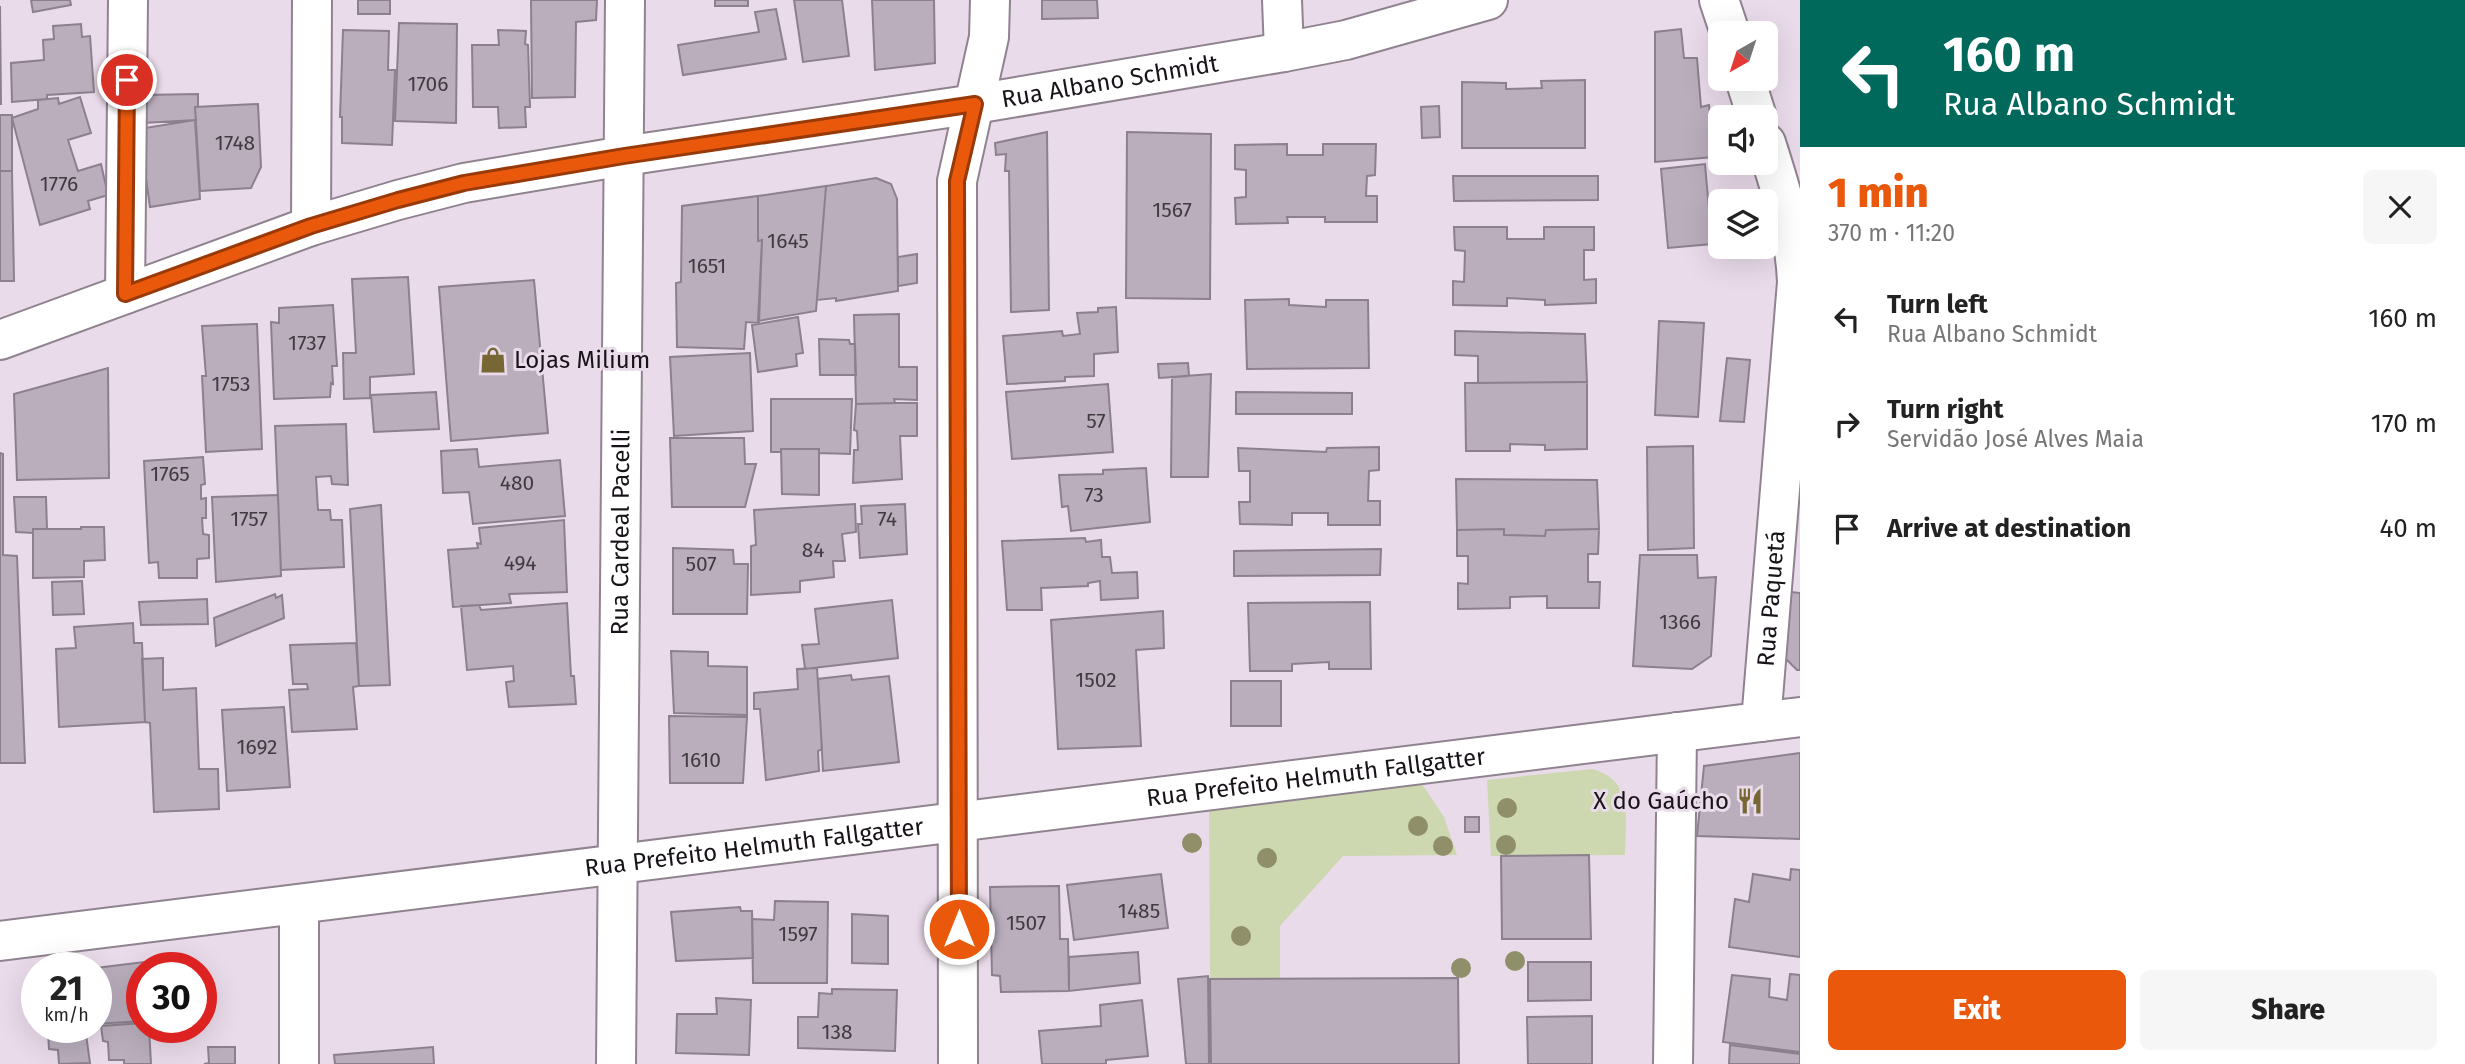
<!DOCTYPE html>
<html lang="en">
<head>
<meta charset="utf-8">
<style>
	body { margin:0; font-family:"Fira Sans",sans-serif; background:#f6f6f6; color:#222; height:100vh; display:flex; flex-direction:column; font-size:26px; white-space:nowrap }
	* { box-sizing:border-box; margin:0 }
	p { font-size:23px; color:#767676 }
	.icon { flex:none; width:38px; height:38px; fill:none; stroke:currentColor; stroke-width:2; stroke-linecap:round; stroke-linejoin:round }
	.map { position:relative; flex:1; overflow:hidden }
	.sheet { display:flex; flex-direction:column; background:#fff; width:665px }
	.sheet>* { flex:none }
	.guide { background:#00695c; color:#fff; overflow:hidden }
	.needle { width:46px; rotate:219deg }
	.controls { position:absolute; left:1708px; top:21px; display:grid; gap:14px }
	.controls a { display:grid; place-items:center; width:70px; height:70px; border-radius:10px; background:#fff; box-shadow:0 7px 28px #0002; font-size:35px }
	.speed { position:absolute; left:21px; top:952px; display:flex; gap:14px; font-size:35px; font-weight:700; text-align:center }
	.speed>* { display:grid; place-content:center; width:91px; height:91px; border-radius:50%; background:#fff; box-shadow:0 7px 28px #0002; line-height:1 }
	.speed small { font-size:18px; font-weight:400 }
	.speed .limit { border:10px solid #d22; background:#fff; color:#111 }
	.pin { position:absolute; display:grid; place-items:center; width:60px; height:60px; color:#fff; margin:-30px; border:4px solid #fff; border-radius:50%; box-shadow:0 2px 7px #0007 }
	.me { position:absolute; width:77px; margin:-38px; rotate:0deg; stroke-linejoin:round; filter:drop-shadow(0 0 5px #0008) }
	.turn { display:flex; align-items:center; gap:24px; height:147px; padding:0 28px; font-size:32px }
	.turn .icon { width:91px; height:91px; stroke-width:2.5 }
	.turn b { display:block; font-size:49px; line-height:60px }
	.round { display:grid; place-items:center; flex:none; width:74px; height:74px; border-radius:10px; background:#f6f6f6 }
	.overview { display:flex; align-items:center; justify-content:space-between; height:119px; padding:0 28px }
	h1 { font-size:42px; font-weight:800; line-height:52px; color:#ea580c }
	.primary-button { display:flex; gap:14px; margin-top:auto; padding:14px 28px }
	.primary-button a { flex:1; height:80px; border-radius:10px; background:#ea580c; color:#fff; font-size:28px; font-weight:800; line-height:80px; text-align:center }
	.primary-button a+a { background:#f6f6f6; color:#222 }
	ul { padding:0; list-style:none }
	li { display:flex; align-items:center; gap:21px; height:105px; padding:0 28px }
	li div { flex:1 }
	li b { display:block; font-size:26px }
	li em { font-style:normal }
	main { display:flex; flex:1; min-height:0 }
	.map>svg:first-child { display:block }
	.green { fill:#cdd7b0 }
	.building { fill:#baaebd; stroke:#8c808e; stroke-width:2 }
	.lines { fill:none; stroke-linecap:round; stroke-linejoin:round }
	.minor-casing { stroke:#908390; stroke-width:42 }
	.major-casing { stroke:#908390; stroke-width:42 }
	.minor { stroke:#fff; stroke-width:38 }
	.major { stroke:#fff; stroke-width:38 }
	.tree { fill:#8f9069 }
	.route-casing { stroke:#983908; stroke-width:18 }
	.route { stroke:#ea580c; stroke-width:12 }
	.labels { text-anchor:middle; stroke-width:6; stroke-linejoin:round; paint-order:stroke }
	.number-label { font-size:21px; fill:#403a41 }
	.street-label { font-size:24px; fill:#181318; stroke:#eadbea }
	.poi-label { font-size:24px; fill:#181318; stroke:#eadbea; text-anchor:start }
</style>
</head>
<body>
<main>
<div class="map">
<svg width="1800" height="1064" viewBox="0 0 1800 1064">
	<rect width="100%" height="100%" fill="#eadbea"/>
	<path class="green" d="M1592 769C1635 780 1625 820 1625 855L1491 856 1487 780Z
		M1422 784 1444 817 1457 855 1343 856 1280 926V978L1210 979 1209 806Z"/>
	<path class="building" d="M31 0H70L71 5 33 12Z
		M358 0H390V14H358Z
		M531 0H597L596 20 576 22 575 97 532 98Z
		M715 0H748V6H715Z
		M794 0H842L849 56 803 62Z
		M872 0H934L935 63 875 70Z
		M1042 0H1097L1098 18 1042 19Z
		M0 6 1 104H0Z
		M776 9 786 59 683 75 678 45 759 32 755 12Z
		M399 23 457 24 456 123 395 121Z
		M81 24 82 37 90 36 94 92 47 95V99L12 102 11 63 44 60 43 40 54 39 53 26Z
		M1681 29 1684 58H1697L1701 107 1709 105 1714 157 1655 162V32Z
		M343 30 389 31 388 70H395L392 145 342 143V117H340Z
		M498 30 526 31 525 44 528 45 530 107H525L526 127 499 128 498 107H473L472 45H499Z
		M1585 80V148H1462V82L1506 83V89L1542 88 1541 81Z
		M198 94V107H195L196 120 143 123V95Z
		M80 97 91 133 68 140 78 171 101 164 108 195 88 201 90 209 40 225 12 118 38 109V100L58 98 59 104Z
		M258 104 261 167 251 188 200 191 195 107Z
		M1439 106 1440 137 1422 138 1421 107Z
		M0 115H12V171H0Z
		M195 120 200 199 150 207 139 129Z
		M1047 132 1049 310 1011 312 1009 171H1005L1006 154 996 155 995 143Z
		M1127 132 1211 134 1210 299 1126 298Z
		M1287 144V155H1323V144H1376L1375 175 1367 176 1366 196H1377V222H1325V217H1287L1288 223 1236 224 1235 198 1246 197V170L1235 169V145Z
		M1705 164 1712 244 1668 248 1661 169Z
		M0 171H12L14 281H0Z
		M1453 176H1598V200L1454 201Z
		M876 178 891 184 897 199 898 291 836 301V298L817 300 826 186Z
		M826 186 816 311 758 321 762 240 758 241V196Z
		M758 196V241L762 240 759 323 746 322 744 349 677 347 676 283 681 282 682 206Z
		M1454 227H1507V239H1544V227H1594V250H1584V280L1596 279V303L1545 305V300L1507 298V306L1453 305V281L1464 282 1465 251 1455 250Z
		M917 254V283L898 286V257Z
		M408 277 414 374 370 377V398L344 399 343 353H356L352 279Z
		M534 280 548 433 451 441 439 287Z
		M1289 299V305L1326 307V300H1368L1369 368 1247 369 1245 300Z
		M333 305 337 366H332L333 384 331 383 330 397 274 399 271 322 279 323V308Z
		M1116 307 1118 352 1094 354V376L1065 377V381L1007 384 1003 336 1062 331 1063 336 1080 334 1077 313 1098 312V308Z
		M899 314V367H917V400L894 399 895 403 856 404 854 315Z
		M798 317 803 353 796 354 797 366 758 372 752 325Z
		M1659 321 1704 323 1698 417 1655 415Z
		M257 324 262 449 206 452 202 376H206L202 326Z
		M1455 331 1585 334 1587 382 1478 383V356L1455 355Z
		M819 339 849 340 850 344H855L856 375H820Z
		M750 353 753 431 674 436 670 357Z
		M1727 358 1750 360 1744 422 1720 421Z
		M1188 363 1189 376 1159 378 1158 364Z
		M108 368 109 478 17 480 14 394Z
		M1211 374 1208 477H1171L1172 377Z
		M1587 382V449L1545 450V445L1510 444V451H1466L1465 383Z
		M1108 384 1113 452 1012 459 1006 392Z
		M436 392 439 429 374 432 371 395Z
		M1236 392 1352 393V414H1236Z
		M771 399H852L850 454 819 453V449H781V452H771Z
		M895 403H917V436H900L902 479 853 483 854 450H858L857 431 854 430 856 404Z
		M346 424 348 485 332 484 331 476 316 477 318 510H330L331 520H342L344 567 281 570 275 426Z
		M670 438H744L745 464H756L745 507H672Z
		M1693 446 1694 548 1648 550 1647 447Z
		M1379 447V470L1369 471 1368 501H1380V525H1328V513H1292V525L1240 524 1239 502H1250V471H1239L1238 448 1326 452 1327 448Z
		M477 449 479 467 560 460 565 516 473 524 469 492 443 493 441 451Z
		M781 449H819V495L782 494Z
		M0 453 3 454V555L17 556 25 763H0Z
		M203 457 205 484 201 485V499L206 498V518H202L203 534 209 535V558L197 559V578H159L158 562 149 563 144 461Z
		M1146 468 1150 522 1071 531 1068 506 1062 507 1059 475 1103 474V470Z
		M1456 479 1597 480 1599 529 1546 530 1545 536 1504 535V529L1457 530Z
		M278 495 281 576 216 582 212 497Z
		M14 497H46L47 529H33V533L16 532Z
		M855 504 856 532 842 534 845 561H833L834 577 800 581V592L751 595V546L756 545 754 510Z
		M905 504 907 554 860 558 858 524H862L861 506Z
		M381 505 390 685 359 686 350 509Z
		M564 520 567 592 509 594 511 603 453 607 448 550 478 548 477 543 481 544 479 528Z
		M81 527H104L105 560 84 561V577L33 578V529H81Z
		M1504 529V535L1545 536 1546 530 1599 529 1598 554H1588V582H1600L1599 608H1547V596L1510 597V608L1458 609V583L1468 584V556H1457V530Z
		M1085 538 1086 542 1101 540 1102 557H1110L1112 573 1137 572 1138 598 1101 600 1100 581 1088 583V586L1041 588 1042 610H1007L1002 541Z
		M673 548 733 550 734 564H748L747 614H673Z
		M1381 549 1380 575 1234 576V551Z
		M1640 555H1697L1698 578 1716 577 1711 656 1692 669 1633 666Z
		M82 581 84 614 53 615 52 582Z
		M1782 591 1800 593V670H1797L1776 649Z
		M275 594 276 598 282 595 284 618 216 646 214 618Z
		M207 599 208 624 141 625 139 602Z
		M892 600 898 658 805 669 802 645 819 644 815 609Z
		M1370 602 1371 669H1329V662L1292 664V671H1250L1248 603Z
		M567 603 571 676H574L576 704 509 707 506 682 514 681 513 666 467 670 461 606 479 605 481 610Z
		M1163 611 1164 648 1136 650 1141 746 1058 749 1051 620Z
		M133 623 134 643H142L145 722 59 727 56 649 76 648 74 627Z
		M356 643 359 686 353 687 357 729 292 732 289 690 308 689 307 684H293L290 645Z
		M671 651 708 652V666L747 667V715L674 713Z
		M163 658V690L196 688 199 769H218L219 809 154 812 150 723 145 722 142 659Z
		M817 668 822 749 818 751 819 771 766 780 760 709H754V693L798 689 797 669Z
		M851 675 852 680 889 676 899 762 823 771 818 679Z
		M1231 681H1281V726H1231Z
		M284 707 290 787 227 791 222 710Z
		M669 716 747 717 743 783H670Z
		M1800 753V839L1697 836 1704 766Z
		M1465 817H1479V832H1465Z
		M1589 855 1591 939H1502L1501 856Z
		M1791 869 1800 870V957L1729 947 1735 899 1749 902 1753 874 1790 880Z
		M1161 874 1168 928 1074 940 1067 885Z
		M1059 886 1060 939H1068L1069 991 1001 992 1000 976 992 975 990 887Z
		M775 901 828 902 827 983H753L752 919 774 920Z
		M740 907 741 911H752L753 958 676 961 671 912Z
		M852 914 888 916V964L852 963Z
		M1138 952 1140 983 1069 991V957Z
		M152 961 153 968H142V1021L96 1024V968Z
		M1528 962H1591V1000L1528 1001Z
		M1790 974 1800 975V1052L1723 1042 1732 975 1770 979 1769 997 1787 1000Z
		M1208 976 1209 1064H1186L1178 979Z
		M1458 978 1459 1064H1211L1210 979Z
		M832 989 897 990 895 1051 798 1048V1017H818L819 993 832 994Z
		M32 997H37V1027H58L36 1029Z
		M716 998 751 1000 749 1055 676 1053 677 1014H717Z
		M1142 1000 1148 1056 1106 1060V1064H1042L1039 1031 1101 1026 1100 1005Z
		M1592 1016V1064H1528L1527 1017Z
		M142 1023V1027H149L151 1064H124V1060H109L108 1042 103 1041 101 1026Z
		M85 1027 90 1063 59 1064 58 1050 49 1049 48 1031Z
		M1730 1045 1800 1054V1064H1729Z
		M208 1047H235V1064H204L209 1063Z
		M433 1047 434 1064H335L334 1055Z"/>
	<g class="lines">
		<g class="minor-casing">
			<g id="minor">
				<path d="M1282 0 1284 52"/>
				<path d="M1719 0 1730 33"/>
				<path d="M1745 79 1757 117"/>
				<path d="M311 226 312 0"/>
				<path d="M125 294 128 0"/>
				<path id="s1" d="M1761 722 1797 282C1795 233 1781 190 1766 143"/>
				<path d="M299 904V1064"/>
				<path id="s2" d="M616 1064 625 0"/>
				<path d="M958 1064 957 181 989 37 990 0"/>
				<path d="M1673 1064 1677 732"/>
			</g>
		</g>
		<g class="major-casing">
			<g id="major">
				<path id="s3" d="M0 340 311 226 398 200 464 183 624 156 975 104 1284 52 1346 40 1488 0"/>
				<path id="s4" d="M0 941 1800 717"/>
			</g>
		</g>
		<use href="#minor" class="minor"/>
		<use href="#major" class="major"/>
	</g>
	<g class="tree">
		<circle cx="1507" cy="808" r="10"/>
		<circle cx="1418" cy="826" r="10"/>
		<circle cx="1192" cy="843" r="10"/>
		<circle cx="1506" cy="845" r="10"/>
		<circle cx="1443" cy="846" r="10"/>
		<circle cx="1267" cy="858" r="10"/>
		<circle cx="1241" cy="936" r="10"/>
		<circle cx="1515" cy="961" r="10"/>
		<circle cx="1461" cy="968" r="10"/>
	</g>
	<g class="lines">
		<g class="route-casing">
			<path id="route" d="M127 80 125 294 311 226 398 200 464 183 624 156 975 104 957 181 959 929"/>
		</g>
		<use href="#route" class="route"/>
	</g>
	<defs>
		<g id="shop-bare" transform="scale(2.1)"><path d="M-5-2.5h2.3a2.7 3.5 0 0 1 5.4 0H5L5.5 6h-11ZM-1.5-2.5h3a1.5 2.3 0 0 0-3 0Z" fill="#766735" stroke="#eadbea" stroke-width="2.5" paint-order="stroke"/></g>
		<g id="restaurant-bare" transform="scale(2.1)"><path d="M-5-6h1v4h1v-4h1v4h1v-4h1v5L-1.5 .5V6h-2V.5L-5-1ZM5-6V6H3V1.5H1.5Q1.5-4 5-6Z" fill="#766735" stroke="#eadbea" stroke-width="2.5" paint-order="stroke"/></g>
	</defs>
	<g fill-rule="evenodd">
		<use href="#shop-bare" x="493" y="360"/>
		<use href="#restaurant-bare" x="1750" y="801"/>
	</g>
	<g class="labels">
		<g class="number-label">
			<text x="428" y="91">1706</text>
			<text x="235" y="150">1748</text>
			<text x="59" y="191">1776</text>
			<text x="1172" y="217">1567</text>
			<text x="788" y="248">1645</text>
			<text x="707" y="273">1651</text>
			<text x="307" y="350">1737</text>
			<text x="231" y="391">1753</text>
			<text x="1096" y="428">57</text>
			<text x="170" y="481">1765</text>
			<text x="517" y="490">480</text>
			<text x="1094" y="502">73</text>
			<text x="249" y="526">1757</text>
			<text x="887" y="526">74</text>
			<text x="813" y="557">84</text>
			<text x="520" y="570">494</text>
			<text x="701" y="571">507</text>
			<text x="1680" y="629">1366</text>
			<text x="1096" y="687">1502</text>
			<text x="257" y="754">1692</text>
			<text x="701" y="767">1610</text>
			<text x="1139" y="918">1485</text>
			<text x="1026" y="930">1507</text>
			<text x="798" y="941">1597</text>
			<text x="837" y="1039">138</text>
		</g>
		<g class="street-label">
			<text dy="8" stroke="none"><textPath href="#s3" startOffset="1144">Rua Albano Schmidt</textPath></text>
			<text dy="8" stroke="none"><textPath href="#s2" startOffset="532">Rua Cardeal Pacelli</textPath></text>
			<text dy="8" stroke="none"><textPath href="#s1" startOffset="124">Rua Paquetá</textPath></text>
			<text dy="8" stroke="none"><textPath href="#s4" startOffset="1326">Rua Prefeito Helmuth Fallgatter</textPath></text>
			<text dy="8" stroke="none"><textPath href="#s4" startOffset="760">Rua Prefeito Helmuth Fallgatter</textPath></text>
		</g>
		<g class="poi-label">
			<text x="514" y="368">Lojas Milium</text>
			<text x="1729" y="809" text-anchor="end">X do Gaúcho</text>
		</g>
	</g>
</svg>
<div class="controls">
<a><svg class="needle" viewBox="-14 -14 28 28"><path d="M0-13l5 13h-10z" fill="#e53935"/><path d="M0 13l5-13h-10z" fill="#767676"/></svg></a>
<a><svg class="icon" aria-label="sound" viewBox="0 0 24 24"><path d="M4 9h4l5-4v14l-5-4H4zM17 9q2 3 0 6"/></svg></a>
<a><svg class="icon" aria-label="layers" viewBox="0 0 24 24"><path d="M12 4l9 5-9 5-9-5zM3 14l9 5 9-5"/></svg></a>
</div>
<div class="speed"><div>21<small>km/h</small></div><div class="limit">30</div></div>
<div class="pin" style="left:127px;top:80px;background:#d93025"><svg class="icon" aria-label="arrive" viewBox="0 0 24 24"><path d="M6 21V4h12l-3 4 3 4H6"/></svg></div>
<svg class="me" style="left:959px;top:929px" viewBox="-20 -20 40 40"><circle r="17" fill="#ea580c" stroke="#fff" stroke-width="3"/><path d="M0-11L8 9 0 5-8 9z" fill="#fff"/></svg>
</div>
<section class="sheet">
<div class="guide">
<div class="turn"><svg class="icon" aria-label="left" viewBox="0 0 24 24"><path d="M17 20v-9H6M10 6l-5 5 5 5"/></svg><div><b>160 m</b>Rua Albano Schmidt</div></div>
</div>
<div class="overview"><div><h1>1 min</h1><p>370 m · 11:20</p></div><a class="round"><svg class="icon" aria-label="close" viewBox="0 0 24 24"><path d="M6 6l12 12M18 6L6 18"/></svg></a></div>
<ul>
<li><svg class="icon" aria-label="left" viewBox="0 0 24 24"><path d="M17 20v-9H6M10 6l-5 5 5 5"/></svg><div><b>Turn left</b><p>Rua Albano Schmidt</p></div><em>160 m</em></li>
<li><svg class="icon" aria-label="right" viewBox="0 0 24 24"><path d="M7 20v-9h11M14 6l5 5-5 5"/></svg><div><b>Turn right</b><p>Servidão José Alves Maia</p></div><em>170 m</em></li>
<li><svg class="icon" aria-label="arrive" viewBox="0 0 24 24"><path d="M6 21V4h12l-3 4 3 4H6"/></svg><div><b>Arrive at destination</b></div><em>40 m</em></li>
</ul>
<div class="primary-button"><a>Exit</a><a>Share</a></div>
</section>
</main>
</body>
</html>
